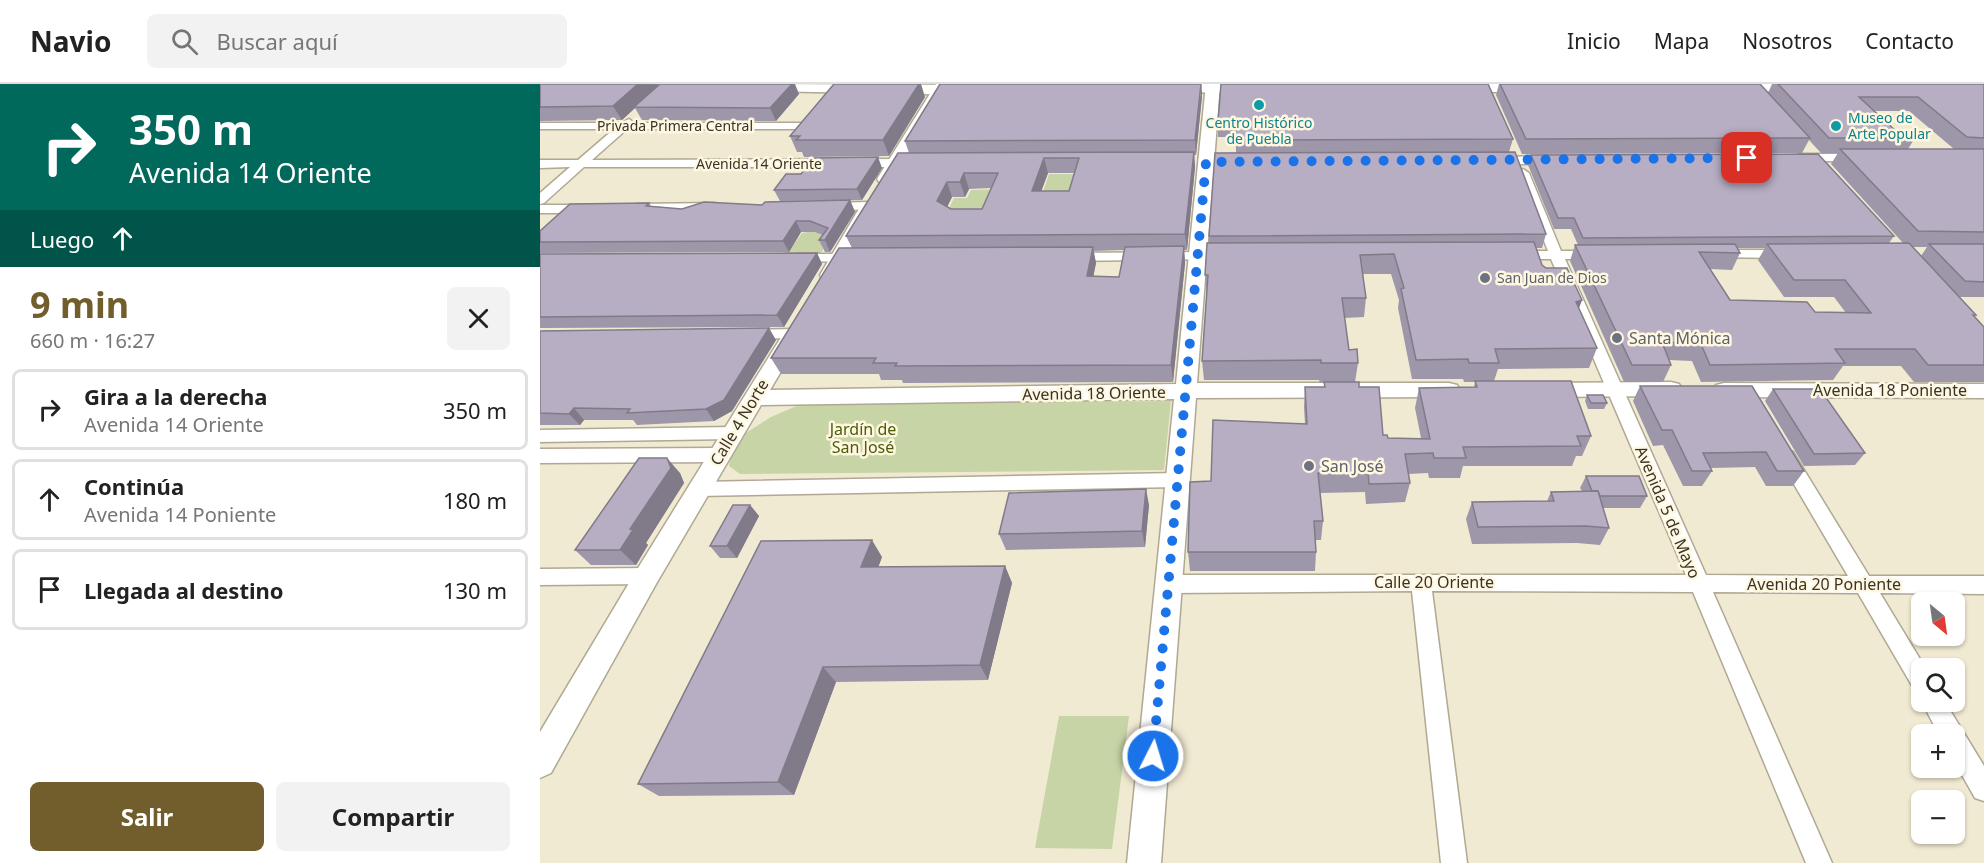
<!DOCTYPE html>
<html lang="es">
<head>
<meta charset="utf-8">
<style>
	body { margin:0; font-family:"Noto Sans",sans-serif; background:#f2f2f2; color:#222; height:100vh; display:flex; flex-direction:column; font-size:22px; white-space:nowrap }
	* { box-sizing:border-box; margin:0 }
	p { font-size:20px; color:#767676 }
	.icon { flex:none; width:33px; height:33px; fill:none; stroke:currentColor; stroke-width:2; stroke-linecap:round; stroke-linejoin:round }
	.map { position:relative; flex:1; overflow:hidden }
	.panel { display:flex; flex-direction:column; background:#fff; width:540px }
	.panel>* { flex:none }
	.guide { background:#00695c; color:#fff; overflow:hidden }
	.needle { width:39px; rotate:151deg }
	.buttons { position:absolute; left:1371px; top:508px; display:grid; gap:12px }
	.buttons a { display:grid; place-items:center; width:54px; height:54px; border-radius:9px; background:#fff; box-shadow:0 2px 4px #0004; font-size:30px }
	.pin { position:absolute; display:grid; place-items:center; width:51px; height:51px; color:#fff; margin:-26px; border-radius:12px; box-shadow:0 3px 9px #0006 }
	.me { position:absolute; width:66px; margin:-33px; rotate:5deg; stroke-linejoin:round; filter:drop-shadow(0 0 4px #0008) }
	.turn { display:flex; align-items:center; gap:21px; height:126px; padding:0 30px; font-size:27px }
	.turn .icon { width:78px; height:78px; stroke-width:2.5 }
	.turn b { display:block; font-size:42px; line-height:51px }
	.then { display:flex; align-items:center; height:57px; padding:0 30px; background:#0003; gap:12px; font-size:22px }
	.round { display:grid; place-items:center; flex:none; width:63px; height:63px; border-radius:9px; background:#f2f2f2 }
	.summary { display:flex; align-items:center; justify-content:space-between; height:102px; padding:0 30px }
	h1 { font-size:36px; font-weight:700; line-height:45px; color:#715e2c }
	.action { display:flex; gap:12px; margin-top:auto; padding:12px 30px }
	.action a { flex:1; height:69px; border-radius:9px; background:#715e2c; color:#fff; font-size:24px; font-weight:700; line-height:69px; text-align:center }
	.action a+a { background:#f2f2f2; color:#222 }
	ul { padding:0; list-style:none }
	li { display:flex; align-items:center; gap:18px; height:81px; margin:0 12px 9px; padding:0 18px; border:3px solid #e0e0e0; border-radius:9px }
	li div { flex:1 }
	li b { display:block; font-size:22px }
	li em { font-style:normal }
	header { display:flex; align-items:center; gap:36px; box-sizing:border-box; height:84px; padding:0 30px; background:#fff; border-bottom:2px solid #e0e0e0 }
	header strong { font-size:28px }
	nav { display:flex; gap:33px; margin-inline-start:auto; font-size:21px }
	.search { width:420px; height:54px; background:#f2f2f2; display:flex; align-items:center; gap:15px; box-sizing:border-box; padding:0 21px; border-radius:9px; color:#767676; font-size:22px }
	main { display:flex; flex:1; min-height:0 }
	.map>svg:first-child { display:block }
	.green { fill:#c6d4a6 }
	.lines { fill:none; stroke-linecap:round; stroke-linejoin:round }
	.minor-casing { stroke:#afa892; stroke-width:3 }
	.tertiary-casing { stroke:#afa892; stroke-width:3 }
	.secondary-casing { stroke:#afa892; stroke-width:3 }
	.minor { fill:#fff; fill-rule:evenodd }
	.tertiary { fill:#fff; fill-rule:evenodd }
	.secondary { fill:#fff; fill-rule:evenodd }
	.wall { fill:#9e96a9; fill-rule:evenodd }
	.shaded-wall { fill:#817a89 }
	.building { fill:#b8aec4; stroke:#817a89; stroke-width:1.5; fill-rule:evenodd }
	.route { stroke:#1a73e8; stroke-width:10; stroke-dasharray:0 18 }
	.culture-dot { fill:#0f9aa8; stroke:#fff7e0; stroke-width:2 }
	.worship-dot { fill:#6b7280; stroke:#fff7e0; stroke-width:2 }
	.labels { text-anchor:middle; stroke-width:5; stroke-linejoin:round; paint-order:stroke }
	.far-culture-label { font-size:14px; fill:#0d838f; stroke:#fff7e0; text-anchor:start }
	.far-street-label { font-size:14px; fill:#36332a; stroke:#fff7e0 }
	.far-worship-label { font-size:14px; fill:#5b616d; stroke:#fff7e0; text-anchor:start }
	.worship-label { font-size:16px; fill:#5b616d; stroke:#fff7e0; text-anchor:start }
	.street-label { font-size:16px; fill:#36332a; stroke:#fff7e0 }
	.park-label { font-size:16px; fill:#4c5d09; stroke:#fff7e0 }
</style>
</head>
<body>
<header>
<strong>Navio</strong>
<div class="search"><svg class="icon" aria-label="search" viewBox="0 0 24 24"><circle cx="10" cy="10" r="6"/><path d="M15 15l6 6"/></svg>Buscar aquí</div>
<nav><a>Inicio</a><a>Mapa</a><a>Nosotros</a><a>Contacto</a></nav>
</header>
<main>
<section class="panel">
<div class="guide">
<div class="turn"><svg class="icon" aria-label="right" viewBox="0 0 24 24"><path d="M7 20v-9h11M14 6l5 5-5 5"/></svg><div><b>350 m</b>Avenida 14 Oriente</div></div>
<div class="then">Luego<svg class="icon" aria-label="ahead" viewBox="0 0 24 24"><path d="M12 20V5M6 11l6-6 6 6"/></svg></div>
</div>
<div class="summary"><div><h1>9 min</h1><p>660 m · 16:27</p></div><a class="round"><svg class="icon" aria-label="close" viewBox="0 0 24 24"><path d="M6 6l12 12M18 6L6 18"/></svg></a></div>
<ul>
<li><svg class="icon" aria-label="right" viewBox="0 0 24 24"><path d="M7 20v-9h11M14 6l5 5-5 5"/></svg><div><b>Gira a la derecha</b><p>Avenida 14 Oriente</p></div><em>350 m</em></li>
<li><svg class="icon" aria-label="ahead" viewBox="0 0 24 24"><path d="M12 20V5M6 11l6-6 6 6"/></svg><div><b>Continúa</b><p>Avenida 14 Poniente</p></div><em>180 m</em></li>
<li><svg class="icon" aria-label="arrive" viewBox="0 0 24 24"><path d="M6 21V4h12l-3 4 3 4H6"/></svg><div><b>Llegada al destino</b></div><em>130 m</em></li>
</ul>
<div class="action"><a>Salir</a><a>Compartir</a></div>
</section>
<div class="map">
<svg width="1444" height="779" viewBox="0 0 1444 779">
	<rect width="100%" height="100%" fill="#f1ead2"/>
	<path class="green" d="M509 90H540L532 120H499Z
		M466 105 444 139 402 140 414 114H427L431 106Z
		M271 145 294 149 280 170H243L252 163 262 149 268 148Z
		M631 317 624 386 200 390 189 382 193 357 231 333 261 320Z
		M519 632H589L572 765 495 764Z"/>
	<g class="lines">
		<g class="minor-casing">
			<path id="minor" d="M89 35 94 39H270L276 42 270 45H87L52 76 370 75 376 79 370 83H44L4 119 0 120V109L30 83 0 84V76H38L74 45H0V39H82Z
				M1259 70H1318L1324 74 1318 78 1255 76 1253 74Z
				M1012 72 1018 76 1016 79 956 81 950 77 956 73Z
				M983 85 989 89 1021 167H1054L1061 171 1054 175H1025L1166 491 1308 492 1238 373 1241 368 1247 366 1253 368 1329 492H1444V510L1340 509 1386 585H1382V608L1374 605 1318 509 1173 508 1292 779H1266L1153 508 892 507 927 779H901L872 507 628 509 621 506 618 500 621 494 628 491H1146L1011 175H974L967 171 974 167H1008L977 89Z
				M329 118 333 119 335 122 333 125 289 127 283 123 289 119Z
				M174 119 178 120 180 123 178 126 97 128 91 124 97 120Z
				M0 121H48L54 125 48 129H0Z
				M1175 166H1246L1253 170 1246 174 1170 173 1168 170Z
				M673 168 680 172 678 175 530 177 523 173 530 169Z
				M257 170H313L320 174 313 178 252 177 250 174Z
				M253 245 258 247 261 250 258 253 209 256 201 251 209 246Z
				M192 343 198 345 201 349 198 353 192 355 0 358V346Z
				M179 364 185 366 188 371 185 376 179 378 0 379V365Z
				M638 389 644 391 647 396 644 401 638 403 159 412 153 410 150 405 153 400 159 398Z
				M107 484 114 486 117 492 114 498 107 500 0 501V485Z
				M1382 618H1405L1444 682V717L1435 714 1414 677V651H1399Z"/>
		</g>
		<g class="tertiary-casing">
			<path id="tertiary" d="M396 0H410L351 98H339L337 95Z
				M666 0H680L657 299H909L917 301 920 306 917 311 909 313 656 314 621 779H587L634 315 221 321 116 500 11 689 0 694V648L98 484 245 247 252 245 259 247 262 252 230 306 636 300Z
				M326 123 332 124 335 128 298 191 296 195H282L280 191 317 128 320 124Z
				M1131 298 1139 300 1142 305 1139 310 1131 312 1001 313 993 311 990 306 993 301 1001 299Z
				M1184 299 1444 300V314L1184 313 1176 311 1173 306 1176 301Z"/>
		</g>
		<g class="secondary-casing">
			<path id="secondary" d="M212 0 432 1 440 6 432 11 218 7 213 5Z
				M626 0H720L725 4 717 9 620 8 618 5 620 2Z
				M905 0H1002L1004 3 996 8H911L906 6 903 3Z
				M1178 0H1272L1274 2 1266 7 1184 8 1179 6 1176 3Z"/>
		</g>
		<use href="#minor" class="minor"/>
		<use href="#tertiary" class="tertiary"/>
		<use href="#secondary" class="secondary"/>
	</g>
	<path class="wall" d="M0 0H118V2L259 10 236 37 102 36 95 24 82 36 0 37Z
		M681 0 973 55 969 68 1006 150 1002 164H996L1002 181 1042 216 1039 224 1057 264 1049 284 958 285 954 297 1051 352 1042 372H1036L1032 382H923L920 394H889L888 389 868 390 870 399 865 418 826 420 825 408 780 409 783 437 781 456H775L776 468 775 487H650L648 468 671 397 765 340 764 323 765 303H784V299H780L779 296H664L662 277 667 211 665 191 669 159V152L696 69V53H678V38ZM823 190H851L859 216 858 224 872 295H923L924 298H935L934 303 879 304 875 324 881 354H848L843 351 819 303 815 298 818 279 809 266 804 234 824 233 826 214Z
		M959 0H1220L1228 9 1232 0H1444V213H1419L1436 231 1434 233 1444 243V298H1374L1361 282H1303L1293 296 1161 298 1152 277 1129 276 1131 281 1123 298H1084L1030 177 1035 161H1038L1031 145H1014L988 81 991 71 1354 152 1349 159H1363L1291 80 1298 69H1281L1269 56 1262 69 982 70 956 11ZM1334 27H1369L1414 65H1368L1375 54 1358 49ZM1372 163H1387L1381 172ZM1197 164H1225L1218 176 1244 213H1294L1306 229 1275 228 1190 216 1170 185 1192 186 1200 169Z
		M662 12 656 71H654L655 83 647 166H644L645 179 633 298 363 299 362 296H341L339 290H241L231 274 312 164 306 152 369 69 365 57ZM508 89H534L529 107H501ZM451 104 442 125H411L407 123 412 113H425L429 105ZM584 166 579 193H553L556 179 553 167Z
		M385 13 349 72 264 73 262 68H257L250 52Z
		M342 84 322 116 240 117 234 106 261 90Z
		M310 116 315 128 290 168H285L279 156 283 151 275 148H261L249 168 0 169V147L109 119 111 122 142 125Z
		M277 169 282 180 244 243 0 244V170Z
		M0 247 236 256 192 327 174 337 97 341 93 336H44L40 341H0Z
		M1100 302 1264 387 1253 402H1226L1215 383 1171 384 1172 387 1162 402H1143L1123 361 1113 362 1093 317Z
		M1233 305 1325 369 1315 381 1264 382 1225 317Z
		M1047 311 1067 319 1064 325H1048L1045 317Z
		M140 389 144 399 106 459 108 461 96 481H51L35 466Z
		M1046 392 1107 412 1100 424H1063L1069 444 1060 461 1037 459 932 460 926 435 932 418 1007 417 1011 408 1042 407 1040 404Z
		M210 421 219 432 197 474H180L170 462Z
		M609 421 605 463 466 466 459 450Z
		M342 473 338 483 465 482 472 499 448 596 296 598 254 711 119 712 98 700Z"/>
	<path class="shaded-wall" d="M98 0H118L119 2 94 23 95 24 82 36 73 22Z
		M252 0H255L259 10 236 37 230 24Z
		M379 0H381L385 13 349 72 343 56Z
		M662 0V12L656 71 655 56Z
		M654 68 655 83 647 166 645 150Z
		M338 73 342 84 322 116 317 105Z
		M504 74 508 89 496 122 492 107Z
		M424 89 429 105 425 113 420 98Z
		M407 98 412 113 402 133 397 117Z
		M310 116 315 128 290 168 285 156Z
		M256 137 261 148 249 168 243 157Z
		M644 162 645 179 633 298 631 281Z
		M553 163 556 179 550 209 547 192Z
		M277 169 282 180 244 243 237 231Z
		M1042 216 1034 236 1036 218Z
		M229 244 236 256 192 327 174 337 166 325Z
		M34 324 44 336 40 341 29 330Z
		M127 374 140 389 144 399 106 459 108 461 96 481 80 466Z
		M606 405 609 421 605 463 602 447Z
		M210 421 219 432 197 474 187 462Z
		M332 456 342 473 332 500 321 483Z
		M465 482 472 499 448 596 440 581Z
		M283 583 296 598 254 711 238 698Z"/>
	<path class="building" d="M0 0H98L73 22 0 23Z
		M120 0H252L230 24 94 23Z
		M294 0H379L343 56H256L260 52H250Z
		M400 0H661L655 56 365 57Z
		M681 0H948L973 55 696 56V38H678Z
		M960 0H1220L1270 54 986 55Z
		M1238 0H1444V54L1427 53 1378 13H1319L1358 49H1370L1375 54H1289Z
		M1300 65H1444V148L1378 147Z
		M654 68 645 150 306 152 358 69ZM504 74H539L529 107H492ZM424 89H458L442 125H411L397 117 407 98H420Z
		M975 68 1006 150 669 152 675 69Z
		M1278 70 1354 152 1043 154 1034 134H1018L991 71Z
		M338 73 317 105 234 106 246 90H261L272 74Z
		M310 116 285 156H279L288 144 270 137H256L243 157 0 158V147L30 120 109 119 106 122 142 125 164 118 222 121 225 118Z
		M994 158 1002 181 1006 184H1027L1042 216 1036 218 1057 264 955 265 959 279H929L928 275 876 276 861 205 864 204 854 170 820 171 826 214H802L809 266 817 265 818 279H781V276L662 277 668 191H665L667 159Z
		M1369 159 1436 231H1433L1444 243V281H1388L1375 265H1295L1305 279 1170 281 1161 260 1122 258 1131 281H1092L1035 161 1195 160 1200 169 1159 168 1190 216 1267 218 1275 228 1331 229 1305 196H1254L1227 160Z
		M1389 160H1444V198L1425 197Z
		M644 162 631 281 355 282 357 279H333L336 274H231L299 164 553 163 547 192 579 193 585 163Z
		M277 169 237 231 0 233V170Z
		M229 244 184 316 166 325 87 329 90 325 34 324 29 330 0 329V247Z
		M935 297H1031L1051 352H1037L1041 362 923 363 926 374H894L893 369 865 370 870 399 829 400 828 388 778 389 783 437H774L776 468H648L650 398 671 397 673 336 767 340 765 303H785L784 298H819V303H839L843 351H847L848 354 890 355 879 304 937 303Z
		M1100 302H1212L1264 387H1237L1226 368 1163 369 1172 387H1152L1132 346H1122Z
		M1233 305H1280L1325 369 1274 370Z
		M1047 311H1063L1067 319H1051Z
		M99 374H127L131 384 90 445 93 446 80 466H35Z
		M1046 392H1099L1107 412H1060L1058 407H1052Z
		M606 405 602 447 459 450 469 409Z
		M1058 407 1069 444 1046 442 938 443 932 418 1014 417 1011 408Z
		M193 421H210L187 462H170Z
		M332 456 321 483 465 482 440 581 283 583 238 698 98 700 221 457Z"/>
	<g class="lines">
		<path class="route" d="M613 672 666 78 1207 74"/>
	</g>
	<g class="culture-dot">
		<circle cx="719" cy="21" r="6"/>
		<circle cx="1296" cy="42" r="6"/>
	</g>
	<g class="worship-dot">
		<circle cx="945" cy="194" r="6"/>
		<circle cx="1077" cy="254" r="6"/>
		<circle cx="769" cy="382" r="6"/>
	</g>
	<g class="labels">
		<g class="far-culture-label">
			<text x="1308" y="39">Museo de<tspan x="1308" dy="16">Arte Popular</tspan></text>
			<text x="719" y="44" text-anchor="middle">Centro Histórico<tspan x="719" dy="16">de Puebla</tspan></text>
		</g>
		<g class="far-street-label">
			<text x="135" y="47">Privada Primera Central</text>
			<text x="219" y="85">Avenida 14 Oriente</text>
		</g>
		<g class="far-worship-label">
			<text x="957" y="199">San Juan de Dios</text>
		</g>
		<g class="worship-label">
			<text x="1089" y="260">Santa Mónica</text>
			<text x="781" y="388">San José</text>
		</g>
		<g class="street-label">
			<text x="1350" y="312">Avenida 18 Poniente</text>
			<text transform="translate(554 309) rotate(-1)" y="6">Avenida 18 Oriente</text>
			<text transform="translate(199 338) rotate(-59)" y="6">Calle 4 Norte</text>
			<text transform="translate(1128 428) rotate(67)" y="6">Avenida 5 de Mayo</text>
			<text x="894" y="504">Calle 20 Oriente</text>
			<text x="1284" y="506">Avenida 20 Poniente</text>
		</g>
		<g class="park-label">
			<text x="323" y="351">Jardín de<tspan x="323" dy="18">San José</tspan></text>
		</g>
	</g>
</svg>
<div class="buttons">
<a><svg class="needle" viewBox="-14 -14 28 28"><path d="M0-13l5 13h-10z" fill="#e53935"/><path d="M0 13l5-13h-10z" fill="#767676"/></svg></a>
<a><svg class="icon" aria-label="search" viewBox="0 0 24 24"><circle cx="10" cy="10" r="6"/><path d="M15 15l6 6"/></svg></a>
<a>+</a>
<a>−</a>
</div>
<div class="pin" style="left:1207px;top:74px;background:#d93025"><svg class="icon" aria-label="arrive" viewBox="0 0 24 24"><path d="M6 21V4h12l-3 4 3 4H6"/></svg></div>
<svg class="me" style="left:613px;top:672px" viewBox="-20 -20 40 40"><circle r="17" fill="#1a73e8" stroke="#fff" stroke-width="3"/><path d="M0-11L8 9 0 5-8 9z" fill="#fff"/></svg>
</div>
</main>
</body>
</html>
